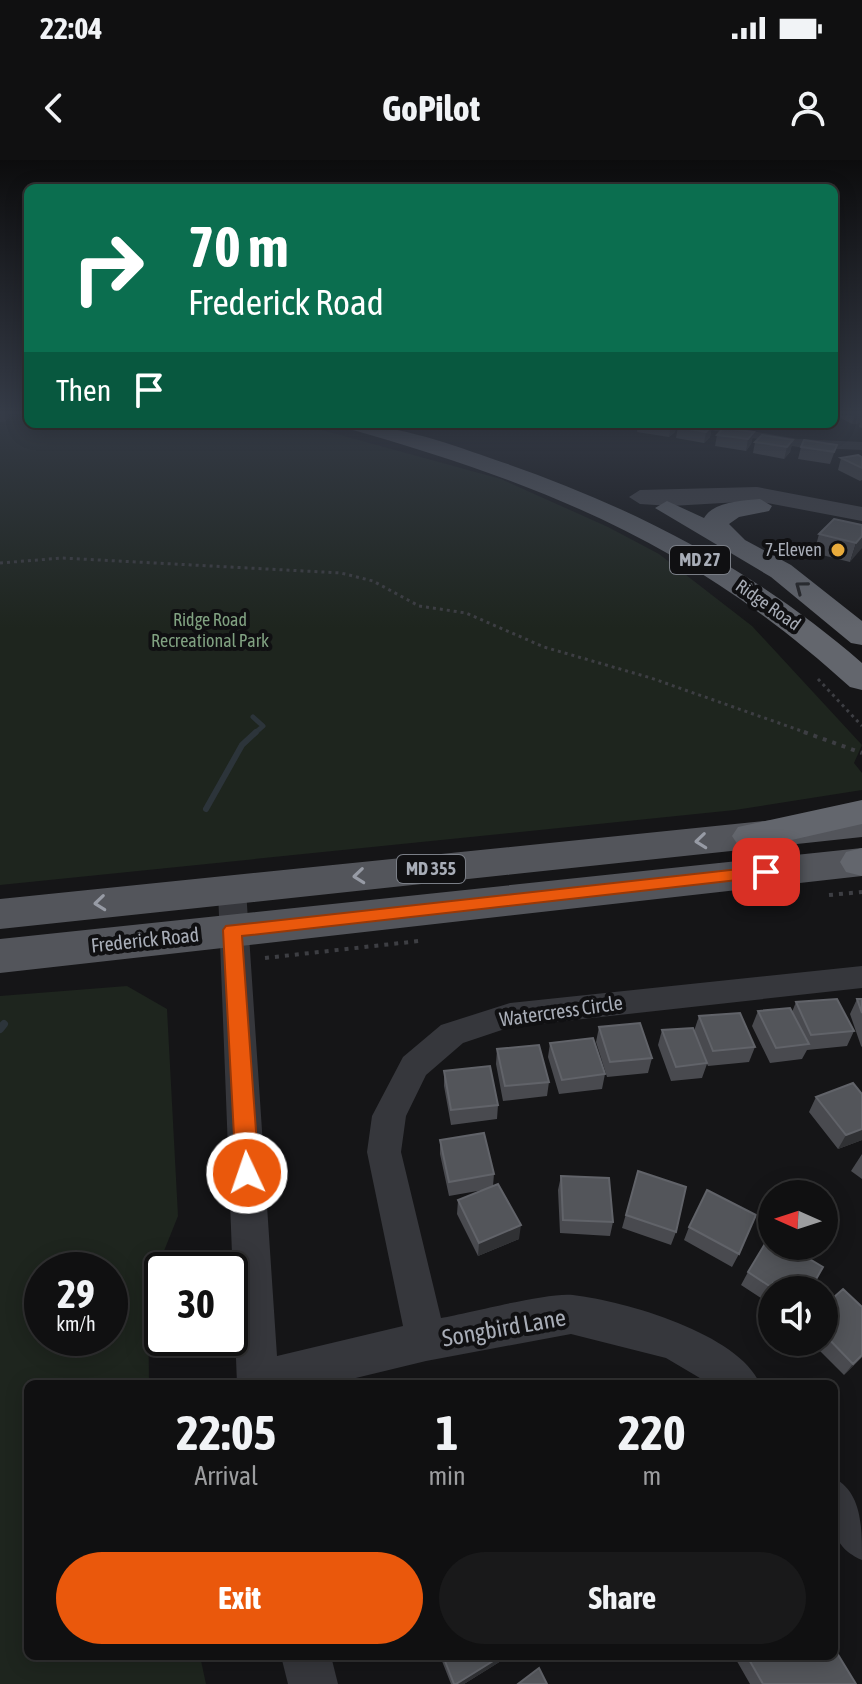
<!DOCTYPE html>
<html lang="en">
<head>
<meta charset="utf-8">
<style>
	body { margin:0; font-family:"Asap Condensed",sans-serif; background:#19191a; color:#f1f3f6; height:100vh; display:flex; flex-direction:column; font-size:30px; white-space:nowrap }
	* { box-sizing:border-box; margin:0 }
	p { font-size:26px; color:#9c9d9f }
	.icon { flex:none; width:44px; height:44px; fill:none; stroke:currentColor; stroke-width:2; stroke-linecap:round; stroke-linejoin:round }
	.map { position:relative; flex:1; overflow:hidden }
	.drawer { position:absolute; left:24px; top:1220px; width:814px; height:280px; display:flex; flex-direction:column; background:#101011; border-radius:12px; box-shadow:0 4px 20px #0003,0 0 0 2px #303031 }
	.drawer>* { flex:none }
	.hud { position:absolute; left:24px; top:24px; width:814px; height:244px; border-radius:12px; box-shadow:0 4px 20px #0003,0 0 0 2px #303031; background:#0b6e4f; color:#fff; overflow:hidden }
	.needle { width:52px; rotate:273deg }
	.buttons { position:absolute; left:758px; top:1020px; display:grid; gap:16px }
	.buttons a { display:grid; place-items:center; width:80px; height:80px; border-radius:50%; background:#101011; box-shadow:0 4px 20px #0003,0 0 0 2px #303031; font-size:40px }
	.speed { position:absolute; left:24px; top:1092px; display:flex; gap:16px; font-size:40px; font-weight:700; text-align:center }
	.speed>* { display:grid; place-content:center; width:104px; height:104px; border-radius:50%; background:#101011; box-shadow:0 4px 20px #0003,0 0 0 2px #303031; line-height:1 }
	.speed small { font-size:20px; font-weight:400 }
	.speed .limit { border:4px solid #111; border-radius:12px; background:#fff; color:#111 }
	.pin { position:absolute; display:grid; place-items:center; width:68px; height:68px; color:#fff; margin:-34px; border-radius:16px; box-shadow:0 4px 12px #0006 }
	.me { position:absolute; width:88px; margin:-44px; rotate:357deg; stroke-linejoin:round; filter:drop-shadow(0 0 6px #0008) }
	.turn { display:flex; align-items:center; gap:28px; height:168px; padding:0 32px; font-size:36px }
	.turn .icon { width:104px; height:104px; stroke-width:2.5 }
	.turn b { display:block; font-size:56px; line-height:68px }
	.then { display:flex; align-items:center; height:76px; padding:0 32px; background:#0003; gap:16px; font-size:30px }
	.eta { display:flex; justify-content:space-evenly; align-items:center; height:136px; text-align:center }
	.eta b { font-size:48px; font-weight:700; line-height:56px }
	.action { display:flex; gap:16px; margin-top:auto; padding:16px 32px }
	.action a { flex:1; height:92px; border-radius:48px; background:#ea580c; color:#fff; font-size:32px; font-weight:700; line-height:92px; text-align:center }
	.action a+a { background:#19191a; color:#f1f3f6 }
	.status { display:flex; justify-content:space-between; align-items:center; height:56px; padding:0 40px; background:#101011; direction:ltr }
	.status svg { height:22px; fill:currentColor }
	header { display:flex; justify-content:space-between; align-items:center; height:104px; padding:0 32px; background:#101011; font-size:36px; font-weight:700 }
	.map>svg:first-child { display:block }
	.green { fill:#1e251e; fill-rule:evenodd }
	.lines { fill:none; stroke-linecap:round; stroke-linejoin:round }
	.stream-far2 { stroke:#2c343a; stroke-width:5 }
	.stream-far1 { stroke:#2c343a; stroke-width:6 }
	.stream { stroke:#2c343a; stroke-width:8 }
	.path-far1 { stroke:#3d3e43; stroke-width:3; stroke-dasharray:3 4; stroke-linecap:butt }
	.path { stroke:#3d3e43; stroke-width:4; stroke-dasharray:4 6; stroke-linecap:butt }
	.lane { stroke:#36373c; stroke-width:14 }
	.street { fill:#36373c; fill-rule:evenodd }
	.secondary { fill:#45464c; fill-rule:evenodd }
	.primary { fill:#53555b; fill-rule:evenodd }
	.highway { fill:#63666d; fill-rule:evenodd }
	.wall { fill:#494a4f }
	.shaded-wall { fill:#303134 }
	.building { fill:#53555a; stroke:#616369; stroke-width:2 }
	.oneway { stroke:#252629 }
	.oneway2 { stroke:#979ba5 }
	.route { fill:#ea580c; stroke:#983908; stroke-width:2 }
	.poi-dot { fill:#e9ab3b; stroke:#101012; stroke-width:3 }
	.labels { text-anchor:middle; stroke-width:8; stroke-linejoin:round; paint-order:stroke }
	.far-poi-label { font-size:18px; fill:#a8adb7; stroke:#101012; text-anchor:end }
	.shield { fill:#101012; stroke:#7a7e86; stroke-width:2 }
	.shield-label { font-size:18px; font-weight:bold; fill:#a8adb7 }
	.far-street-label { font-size:18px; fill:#a8adb7; stroke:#101012 }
	.far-park-label { font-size:18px; fill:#80a181; stroke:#101012 }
	.street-label { font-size:20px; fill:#a8adb7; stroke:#101012 }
	.near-street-label { font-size:24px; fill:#a8adb7; stroke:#101012 }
</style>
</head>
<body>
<div class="status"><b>22:04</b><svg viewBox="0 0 49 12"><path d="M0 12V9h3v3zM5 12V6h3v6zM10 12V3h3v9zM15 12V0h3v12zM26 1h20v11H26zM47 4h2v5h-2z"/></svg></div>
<header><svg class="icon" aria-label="back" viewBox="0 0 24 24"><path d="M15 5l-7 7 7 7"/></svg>GoPilot<svg class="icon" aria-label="person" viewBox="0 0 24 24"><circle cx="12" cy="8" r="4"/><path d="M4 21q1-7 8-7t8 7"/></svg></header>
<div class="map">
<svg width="862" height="1524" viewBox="0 0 862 1524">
	<rect width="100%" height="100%" fill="#151517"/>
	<path class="green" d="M0 255H28V264H300L501 319 608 367 659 394 752 466 862 585 854 603 862 613V630L735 650 0 725Z
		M127 826 167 849 178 1056 148 1131 149 1224H28V1496H200L206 1524H0V836ZM110 1110V1178H42V1110Z"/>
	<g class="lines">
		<path class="stream-far2" d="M253 557 263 566 254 574"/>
		<path class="stream-far1" d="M206 649 242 585 256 572"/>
		<path class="stream" d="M0 869 4 864"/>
		<path class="path-far1" d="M0 403 62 398 341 413 373 421 419 446 466 453 544 487 651 518 810 574
			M818 519 862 566"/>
		<path class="path" d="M804 572 862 593
			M829 735 862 732
			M265 798 419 781"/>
		<path class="lane" d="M0 255H2"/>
		<path class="street" d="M680 264H711L798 279 862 282V290L798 287Z
			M232 721 242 723 246 730 277 1196 403 1166 367 992 372 956 403 897 441 865 510 843 862 806V828L511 867 463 883 426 915 406 956 401 992 441 1158C470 1153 548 1132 573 1135 625 1141 739 1174 760 1224H710L666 1198 571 1174 426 1201 331 1224H237L218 730 222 723Z
			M834 1318C862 1333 862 1366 862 1400 824 1384 834 1353 834 1318Z
			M281 1496H331L338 1524H288Z"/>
		<path class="secondary" d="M757 327 862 347V361L757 341 671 346 640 344 629 337 640 330Z"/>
		<path class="primary" d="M862 651V677L0 769V739Z
			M862 688V716L0 813V779Z"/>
		<path class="highway" d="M342 264C393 264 442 281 490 298 627 344 752 407 862 503V530L850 527C694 385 547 325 346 268Z
			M760 339 772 346 769 351 739 357 729 364 745 380 791 405 862 461V485L851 483 771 417 655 348 667 341 704 358C714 341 742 341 760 339Z
			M862 640V664L752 689 738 685 732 676 738 667Z
			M862 688V716L846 712 840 702 846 692Z"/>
	</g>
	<path class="wall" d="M862 254V268L859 267 860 263 852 264 835 255Z
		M638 264H676L675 272 669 277 637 272Z
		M771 264H807L805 270 774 269Z
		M712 266 710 277 704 283 676 278 678 267Z
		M754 272 751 284 746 291 715 286 717 275Z
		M793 280 790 292 784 299 753 293 755 282Z
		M837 285 830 304 798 299 801 287Z
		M862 297V320L860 321 838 310 841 298Z
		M862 365 850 402 814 393 819 374Z
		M857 839H862V887L861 886 850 854Z
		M796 842 854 871 847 886 807 890 802 899 770 903 752 866 758 851 792 852Z
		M699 856 755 887 749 902 708 906 707 904 702 918 671 921 658 885 662 870 694 871Z
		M599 867 652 898 648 913 607 917 596 882Z
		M550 883 605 914 602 929 559 934 548 897Z
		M497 889 549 922 547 936 503 941 496 904Z
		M444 911 498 945 497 959 451 965 444 926Z
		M862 934V980L838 989 809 952 816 937Z
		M440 980 494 1014 493 1026 519 1079 478 1096 457 1054 458 1040 483 1030 449 1036 440 994Z
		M862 994V1019L851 1011Z
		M638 1011 676 1072 671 1085 622 1068Z
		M561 1016 613 1062 610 1076 560 1073 558 1030Z
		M689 1067 739 1094 732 1107 684 1080Z
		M808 1098 810 1130H772V1140L766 1136 764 1140 741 1125 748 1112Z
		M824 1146 862 1197 844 1215 811 1182H824Z
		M440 1496H509L464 1524H451Z
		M734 1496H834L856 1524H750Z"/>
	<path class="shaded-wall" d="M855 254H862L860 263 852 264Z
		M673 264H676L675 272 669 277 671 266Z
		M712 266 710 277 704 283 706 272Z
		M754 272 751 284 746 291 748 279Z
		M793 280 790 292 784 299 787 287Z
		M862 376V388L850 402 856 383Z
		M862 969V980L838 989 846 975Z
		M521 1065 519 1079 478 1096 479 1083Z
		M862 1195V1197L844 1215 853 1204Z
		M501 1496H509L464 1524H456Z"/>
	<path class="building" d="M681 264H700L712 266 706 272 678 267Z
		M723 268 754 272 748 279 717 275Z
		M762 275 793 280 787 287 755 282Z
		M804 280 837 285 834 292 801 287Z
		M858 295 862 297V308L841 298Z
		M834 359 862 365V376L856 383 819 374Z
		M837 839 854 871 811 875 796 842Z
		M857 839H862V853Z
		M790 848 809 884 776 888 758 851Z
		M740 853 755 887 713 891 699 856Z
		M640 863 652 898 610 902 599 867Z
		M693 868 707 903 676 907 662 870Z
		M593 878 605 914 562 920 550 883Z
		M539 885 549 922 505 926 497 889Z
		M490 906 498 945 451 950 444 911Z
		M853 923 862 934V969L846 975 816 937Z
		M484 973 494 1014 449 1022 440 980Z
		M638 1011 686 1027 676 1072 626 1055Z
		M561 1016 609 1018 613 1062 563 1060Z
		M498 1024 521 1065 479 1083 458 1040Z
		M707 1030 756 1055 739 1094 689 1067Z
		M772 1072V1086H797L810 1094 808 1098 823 1107 810 1130H801L791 1123 787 1130H784L773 1123 771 1127 748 1112Z
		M843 1129 862 1147V1195L853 1204 824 1174V1146Z
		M834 1488 856 1524H763L747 1496H834Z
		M443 1496H501L456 1524H454Z
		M539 1508 547 1524H518Z"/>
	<defs><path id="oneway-chevron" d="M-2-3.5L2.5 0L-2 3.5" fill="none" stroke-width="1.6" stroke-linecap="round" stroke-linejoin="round" transform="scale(2)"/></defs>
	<use class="oneway" href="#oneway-chevron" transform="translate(801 427) rotate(-143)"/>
	<g class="oneway2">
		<use href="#oneway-chevron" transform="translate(701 681) rotate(174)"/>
		<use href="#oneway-chevron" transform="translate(359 716) rotate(174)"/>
		<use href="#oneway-chevron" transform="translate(100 743) rotate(174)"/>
	</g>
	<linearGradient id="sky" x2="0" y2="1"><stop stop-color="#0c0c0d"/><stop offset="0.54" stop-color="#353b47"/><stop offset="1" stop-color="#353b47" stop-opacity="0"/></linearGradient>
	<rect width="862" height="468" fill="url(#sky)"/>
	<path class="route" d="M766 706 772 708V716L242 776 259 1013 256 1020 247 1023 239 1020 236 1013 223 770 226 766Z"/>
	<circle class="poi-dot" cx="838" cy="390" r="8"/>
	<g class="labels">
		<g class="far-poi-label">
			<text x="822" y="396">7-Eleven</text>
		</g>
		<g class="shield">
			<rect x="670" y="386" width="60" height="28" rx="6"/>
			<rect x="397" y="695" width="68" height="28" rx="6"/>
		</g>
		<g class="shield-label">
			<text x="700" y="406">MD 27</text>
			<text x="431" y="715">MD 355</text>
		</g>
		<g class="far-street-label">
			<text transform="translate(768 445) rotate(35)" y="6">Ridge Road</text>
		</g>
		<g class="far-park-label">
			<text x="210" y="466">Ridge Road<tspan x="210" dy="21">Recreational Park</tspan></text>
		</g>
		<g class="street-label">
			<text transform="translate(145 780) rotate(-6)" y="7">Frederick Road</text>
			<text transform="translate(561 851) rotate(-8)" y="7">Watercress Circle</text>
		</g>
		<g class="near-street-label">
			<text transform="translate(504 1168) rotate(-10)" y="8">Songbird Lane</text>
		</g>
	</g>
</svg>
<div class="buttons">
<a><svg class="needle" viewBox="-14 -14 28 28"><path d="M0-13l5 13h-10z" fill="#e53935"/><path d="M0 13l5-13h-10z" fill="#9c9d9f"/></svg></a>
<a><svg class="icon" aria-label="sound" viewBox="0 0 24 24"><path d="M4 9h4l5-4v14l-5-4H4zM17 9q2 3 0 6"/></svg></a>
</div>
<div class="speed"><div>29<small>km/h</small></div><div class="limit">30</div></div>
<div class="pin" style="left:766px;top:712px;background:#d93025"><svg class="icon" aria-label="arrive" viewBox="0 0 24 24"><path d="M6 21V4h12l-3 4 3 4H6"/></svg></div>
<svg class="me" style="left:247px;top:1013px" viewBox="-20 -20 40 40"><circle r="17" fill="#ea580c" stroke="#fff" stroke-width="3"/><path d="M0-11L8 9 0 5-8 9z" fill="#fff"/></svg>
<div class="hud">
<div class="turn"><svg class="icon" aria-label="right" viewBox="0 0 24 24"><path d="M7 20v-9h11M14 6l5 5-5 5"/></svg><div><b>70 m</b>Frederick Road</div></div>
<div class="then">Then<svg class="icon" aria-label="arrive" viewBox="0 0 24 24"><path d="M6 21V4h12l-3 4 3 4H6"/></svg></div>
</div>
<section class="drawer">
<div class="eta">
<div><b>22:05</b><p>Arrival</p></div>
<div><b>1</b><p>min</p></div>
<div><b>220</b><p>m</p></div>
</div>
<div class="action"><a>Exit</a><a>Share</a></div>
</section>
</div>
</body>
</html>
